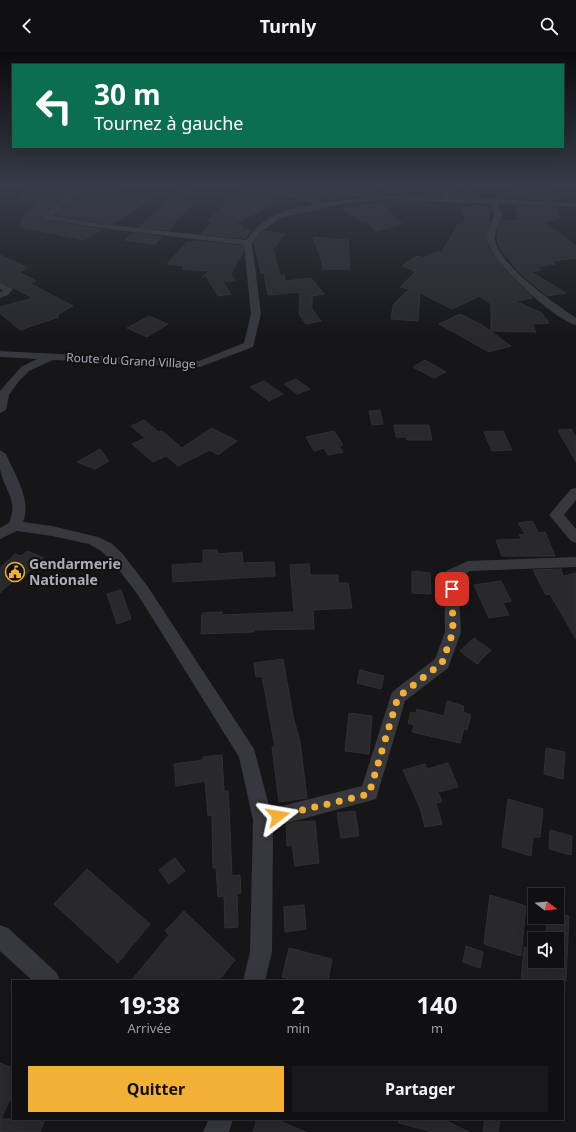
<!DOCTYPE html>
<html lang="fr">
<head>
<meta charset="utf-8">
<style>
	body { margin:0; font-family:"Noto Sans",sans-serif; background:#19191b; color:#f1f3f6; height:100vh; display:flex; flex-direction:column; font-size:15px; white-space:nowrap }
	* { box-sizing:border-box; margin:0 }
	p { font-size:13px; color:#9c9d9f }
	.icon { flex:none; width:22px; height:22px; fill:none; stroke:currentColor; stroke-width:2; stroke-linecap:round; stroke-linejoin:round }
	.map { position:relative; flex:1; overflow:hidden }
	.sheet { position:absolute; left:12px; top:928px; width:552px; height:140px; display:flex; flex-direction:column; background:#101012; border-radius:0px; box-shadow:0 4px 16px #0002,0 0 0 1px #303032 }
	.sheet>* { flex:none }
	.top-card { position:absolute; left:12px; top:12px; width:552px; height:84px; border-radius:0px; box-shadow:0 4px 16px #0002,0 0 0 1px #303032; background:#0b6e4f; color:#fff; overflow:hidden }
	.needle { width:26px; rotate:106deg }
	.fabs { position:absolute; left:528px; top:836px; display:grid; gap:8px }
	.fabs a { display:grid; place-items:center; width:36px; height:36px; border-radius:0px; background:#101012; box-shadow:0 4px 16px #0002,0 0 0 1px #303032; font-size:20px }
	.pin { position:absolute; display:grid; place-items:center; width:34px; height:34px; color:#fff; margin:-17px; border-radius:8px; box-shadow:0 2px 6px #0006 }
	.me { position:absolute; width:44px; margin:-22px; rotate:76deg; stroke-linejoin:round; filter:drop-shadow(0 0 3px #0008) }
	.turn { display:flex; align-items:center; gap:14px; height:84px; padding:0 16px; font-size:18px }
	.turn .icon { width:52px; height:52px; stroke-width:2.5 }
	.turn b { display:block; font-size:28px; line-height:34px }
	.eta { display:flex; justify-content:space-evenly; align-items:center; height:68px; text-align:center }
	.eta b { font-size:24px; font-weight:700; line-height:28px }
	.button { display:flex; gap:8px; margin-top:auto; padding:8px 16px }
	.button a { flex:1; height:46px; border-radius:0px; background:#f2b134; color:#111; font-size:16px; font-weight:700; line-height:46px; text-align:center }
	.button a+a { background:#19191b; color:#f1f3f6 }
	header { display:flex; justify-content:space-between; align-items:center; height:52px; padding:0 16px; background:#101012; font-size:18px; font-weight:700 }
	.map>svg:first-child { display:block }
	.built { fill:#222225 }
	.building { fill:#29292c; stroke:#303034 }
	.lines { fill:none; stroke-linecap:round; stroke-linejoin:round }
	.minor { fill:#37383d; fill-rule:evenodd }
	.route { stroke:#f2b134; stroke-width:7; stroke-dasharray:0 12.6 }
	.labels { text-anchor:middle; stroke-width:4; stroke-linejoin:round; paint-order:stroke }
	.far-street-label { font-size:12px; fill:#a8adb8; stroke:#111113 }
	.poi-label { font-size:14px; font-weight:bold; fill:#a8adb8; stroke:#111113; text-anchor:start }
</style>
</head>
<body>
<header><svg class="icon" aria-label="back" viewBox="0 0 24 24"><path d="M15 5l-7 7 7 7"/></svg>Turnly<svg class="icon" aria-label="search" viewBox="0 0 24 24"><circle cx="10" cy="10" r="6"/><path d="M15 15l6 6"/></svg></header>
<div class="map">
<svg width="576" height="1080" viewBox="0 0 576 1080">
	<rect width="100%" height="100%" fill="#161618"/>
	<path class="built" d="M278 133H483L474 144 376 142 329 149 274 138Z"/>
	<path class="building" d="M68 133H78L43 162V168L101 178 84 188 21 175V168L40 148H20L27 134 65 136Z
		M89 133 115 134 128 144 153 147 111 172 56 163Z
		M183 133H196L187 149H195L168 178 140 175Z
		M261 133H280L300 137 294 141Z
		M521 133 546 134 553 148 513 146 509 135H522Z
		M242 136 284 146 231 174 242 173V177L252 178 245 186 201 182 213 170 207 169 233 145 241 141Z
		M381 151 402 172 376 179 365 168 362 169 342 157Z
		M473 153 489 155 491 159 487 170H490L486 186 489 197 509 223 533 246 515 249 542 261 549 271 532 272 536 280 491 279V252L480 244 452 257 420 241 418 269 391 267 393 253 409 237 400 235 416 219 402 214 417 204 424 206 437 200 441 201 458 173 466 170 462 155 471 156Z
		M516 154 556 156 560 166 544 171 576 194V206L552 209 555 212 537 215 541 218 531 220 566 241 547 244 517 218 500 196 497 187 499 175 502 169H518Z
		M264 179 285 182 273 197 280 223H284L285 229 311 226 324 242 312 244V257L321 269 306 272 299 262 300 240 268 243 264 221H261L254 190Z
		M133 181 162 185 155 192 125 188Z
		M313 185 348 188 350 217H322V209Z
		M194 189 243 194V200L231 222 235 228 223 230 231 242 218 244 206 224 202 225 210 219 183 217 184 214 167 212 187 190 192 191Z
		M0 203 28 216 18 220 36 229 29 231 73 254 57 263 59 265 20 278 0 261V255L33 246 0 229Z
		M460 262 482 273 511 294 489 300 439 272Z
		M149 264 168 272 147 285 127 276Z
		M425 308 446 320 434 326 413 315Z
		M296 327 310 337 297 342 284 332Z
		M264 329 283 342 269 349 250 335Z
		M380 358 383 372 372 373 369 359Z
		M144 368 159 380 162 379 182 396 212 376 237 389 218 403 210 398 178 414 166 404 153 410 132 392 145 386 131 374Z
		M394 373H429L432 388H407L406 385H396Z
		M571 377 576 385V410L558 378Z
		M334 379 343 393 339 394 343 400 328 403 324 396 314 399 306 385Z
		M503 379 512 398 492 399 484 380Z
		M100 397 109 409 95 417 77 410Z
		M532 469 539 481 545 480 555 504H502L496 488 522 487 519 483 525 482 518 471Z
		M203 498H217V502L242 500 243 511 274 510 275 524 173 530 172 513 203 511Z
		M27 499 44 506 22 526 18 524 0 541V516L15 502 21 504Z
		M309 512 310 523H338V531H348L352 556 313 558 314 577 254 578V580L201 582 202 561 222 560V563L294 560 290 513Z
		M561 517 563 524 576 521V587L550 542 546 543 533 518Z
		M412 519 430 521 431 542 412 541Z
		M501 529 511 549 503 551 509 563 489 566 474 533Z
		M121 538 131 567 117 572 107 542Z
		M474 586 491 598 477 612 460 599Z
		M283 607 293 664 300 690 307 746 279 750 272 695H275L262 624 256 625 254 611Z
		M360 618 384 624 381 637 357 631Z
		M447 649 464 654 463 660 471 663 467 678 464 677 460 691 412 680 414 673 408 671 411 660 416 661 417 657 444 664Z
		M349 661 372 664 369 702 345 699Z
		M546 696 565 700 563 727 544 722Z
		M222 703 224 739H228L229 755 232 824 240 823 241 841 237 842 238 875 225 876 224 844 218 845 216 816H213L212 763 208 764 205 729 176 734 174 712 203 708V705Z
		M448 711 458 735 438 740 442 750 436 751 442 772 425 775 420 756 403 718 425 712 427 717Z
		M508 747 543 757 540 785H533L531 804 502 795Z
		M355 759 359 784 341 786 337 761Z
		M315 769 319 811 295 814 292 793 287 794 286 773 297 770Z
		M550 778 572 784 571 803 549 797Z
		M175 806 185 819 169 832 159 818Z
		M87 817 150 872 118 911 54 852Z
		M490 843 526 854 521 904 484 892Z
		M304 853 306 877 285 880 284 855Z
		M184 859 235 908 218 929H131L169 883 165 879Z
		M557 861 569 864 566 929H521L524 895 535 899V909H557V887H546L547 865H557Z
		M466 894 483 900 480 916 463 910Z
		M289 896 332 907 328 929H297L282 925Z
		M0 1011 13 1016V1041L1 1067H45L40 1080H0Z
		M257 1067H275L306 1080H253Z
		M399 1067H442L469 1080H433L399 1071Z
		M485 1067H500L498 1080H483Z"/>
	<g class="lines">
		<path class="minor" d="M80 133H88L53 164 101 172 246 188C266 162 286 157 317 152L243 135 242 133H255L327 150 390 143 443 145 445 138 457 133H467L451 141 450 145 576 151V155L497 152 503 163C500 170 495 179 495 187 497 212 555 252 576 266V273C555 268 488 208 487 186 487 178 492 170 495 163L489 152 390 147 346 151 280 166 261 180 252 191 261 262 253 295 200 315 53 308 29 319 19 329 9 343 6 358 0 361V339L21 315 37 307 0 305V299L199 309 244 291 251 262 244 193 101 176 44 167V163Z
			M373 133H383L363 144 353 145 349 143Z
			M0 230 13 237 8 243 0 246V240L3 238 0 237Z
			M0 398 6 402C15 423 32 448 23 470L52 474 98 485 111 491 122 501 148 535 254 697 270 757 362 734 392 640 435 607 445 580 444 523 446 519 468 509 576 505V515L470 519 458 526 461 580 450 611 448 616 405 649 376 747 273 775 272 900 265 929H243L250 900 253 768 239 705 138 543 112 509 101 499 89 492 52 484 17 479 0 487V476L9 471C19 447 4 439 0 417 0 411 0 404 0 398Z
			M576 436V448L564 463 576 477V491L571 489 549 463 571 437Z
			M0 873 8 876 57 921 60 929H33L0 899Z
			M209 1067H233L229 1080H203Z"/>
	</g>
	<linearGradient id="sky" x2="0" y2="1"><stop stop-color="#0c0c0d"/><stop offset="0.47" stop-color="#363c48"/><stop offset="1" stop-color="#363c48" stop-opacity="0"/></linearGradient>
	<rect width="576" height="284" fill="url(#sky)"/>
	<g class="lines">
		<path class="route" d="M278 764 369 742 398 645 442 611 453 580 452 537"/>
	</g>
	<defs>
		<g id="civic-ring" transform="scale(1)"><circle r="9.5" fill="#111113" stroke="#f2b134" stroke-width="1.5"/><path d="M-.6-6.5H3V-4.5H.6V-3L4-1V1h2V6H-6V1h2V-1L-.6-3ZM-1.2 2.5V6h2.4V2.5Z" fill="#f2b134"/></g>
	</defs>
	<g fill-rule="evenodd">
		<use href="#civic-ring" x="15" y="520"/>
	</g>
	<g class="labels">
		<g class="far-street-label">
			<text transform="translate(131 309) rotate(3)" y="4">Route du Grand Village</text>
		</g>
		<g class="poi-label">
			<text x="29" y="517">Gendarmerie<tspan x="29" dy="16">Nationale</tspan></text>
		</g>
	</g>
</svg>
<div class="fabs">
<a><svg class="needle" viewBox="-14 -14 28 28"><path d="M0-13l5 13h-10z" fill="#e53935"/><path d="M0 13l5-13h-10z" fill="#9c9d9f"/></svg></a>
<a><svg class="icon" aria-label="sound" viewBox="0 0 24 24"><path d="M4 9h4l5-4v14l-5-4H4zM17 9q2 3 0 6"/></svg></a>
</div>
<div class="pin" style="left:452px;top:537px;background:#d93025"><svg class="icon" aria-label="arrive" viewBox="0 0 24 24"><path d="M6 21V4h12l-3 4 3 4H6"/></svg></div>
<svg class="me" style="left:278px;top:764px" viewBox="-20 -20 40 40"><path d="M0-17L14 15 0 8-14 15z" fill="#f2b134" stroke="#fff" stroke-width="4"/></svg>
<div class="top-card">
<div class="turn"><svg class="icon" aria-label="left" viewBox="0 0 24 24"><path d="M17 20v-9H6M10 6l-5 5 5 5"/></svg><div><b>30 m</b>Tournez à gauche</div></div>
</div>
<section class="sheet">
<div class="eta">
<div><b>19:38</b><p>Arrivée</p></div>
<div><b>2</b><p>min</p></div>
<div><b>140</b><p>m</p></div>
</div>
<div class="button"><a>Quitter</a><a>Partager</a></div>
</section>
</div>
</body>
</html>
